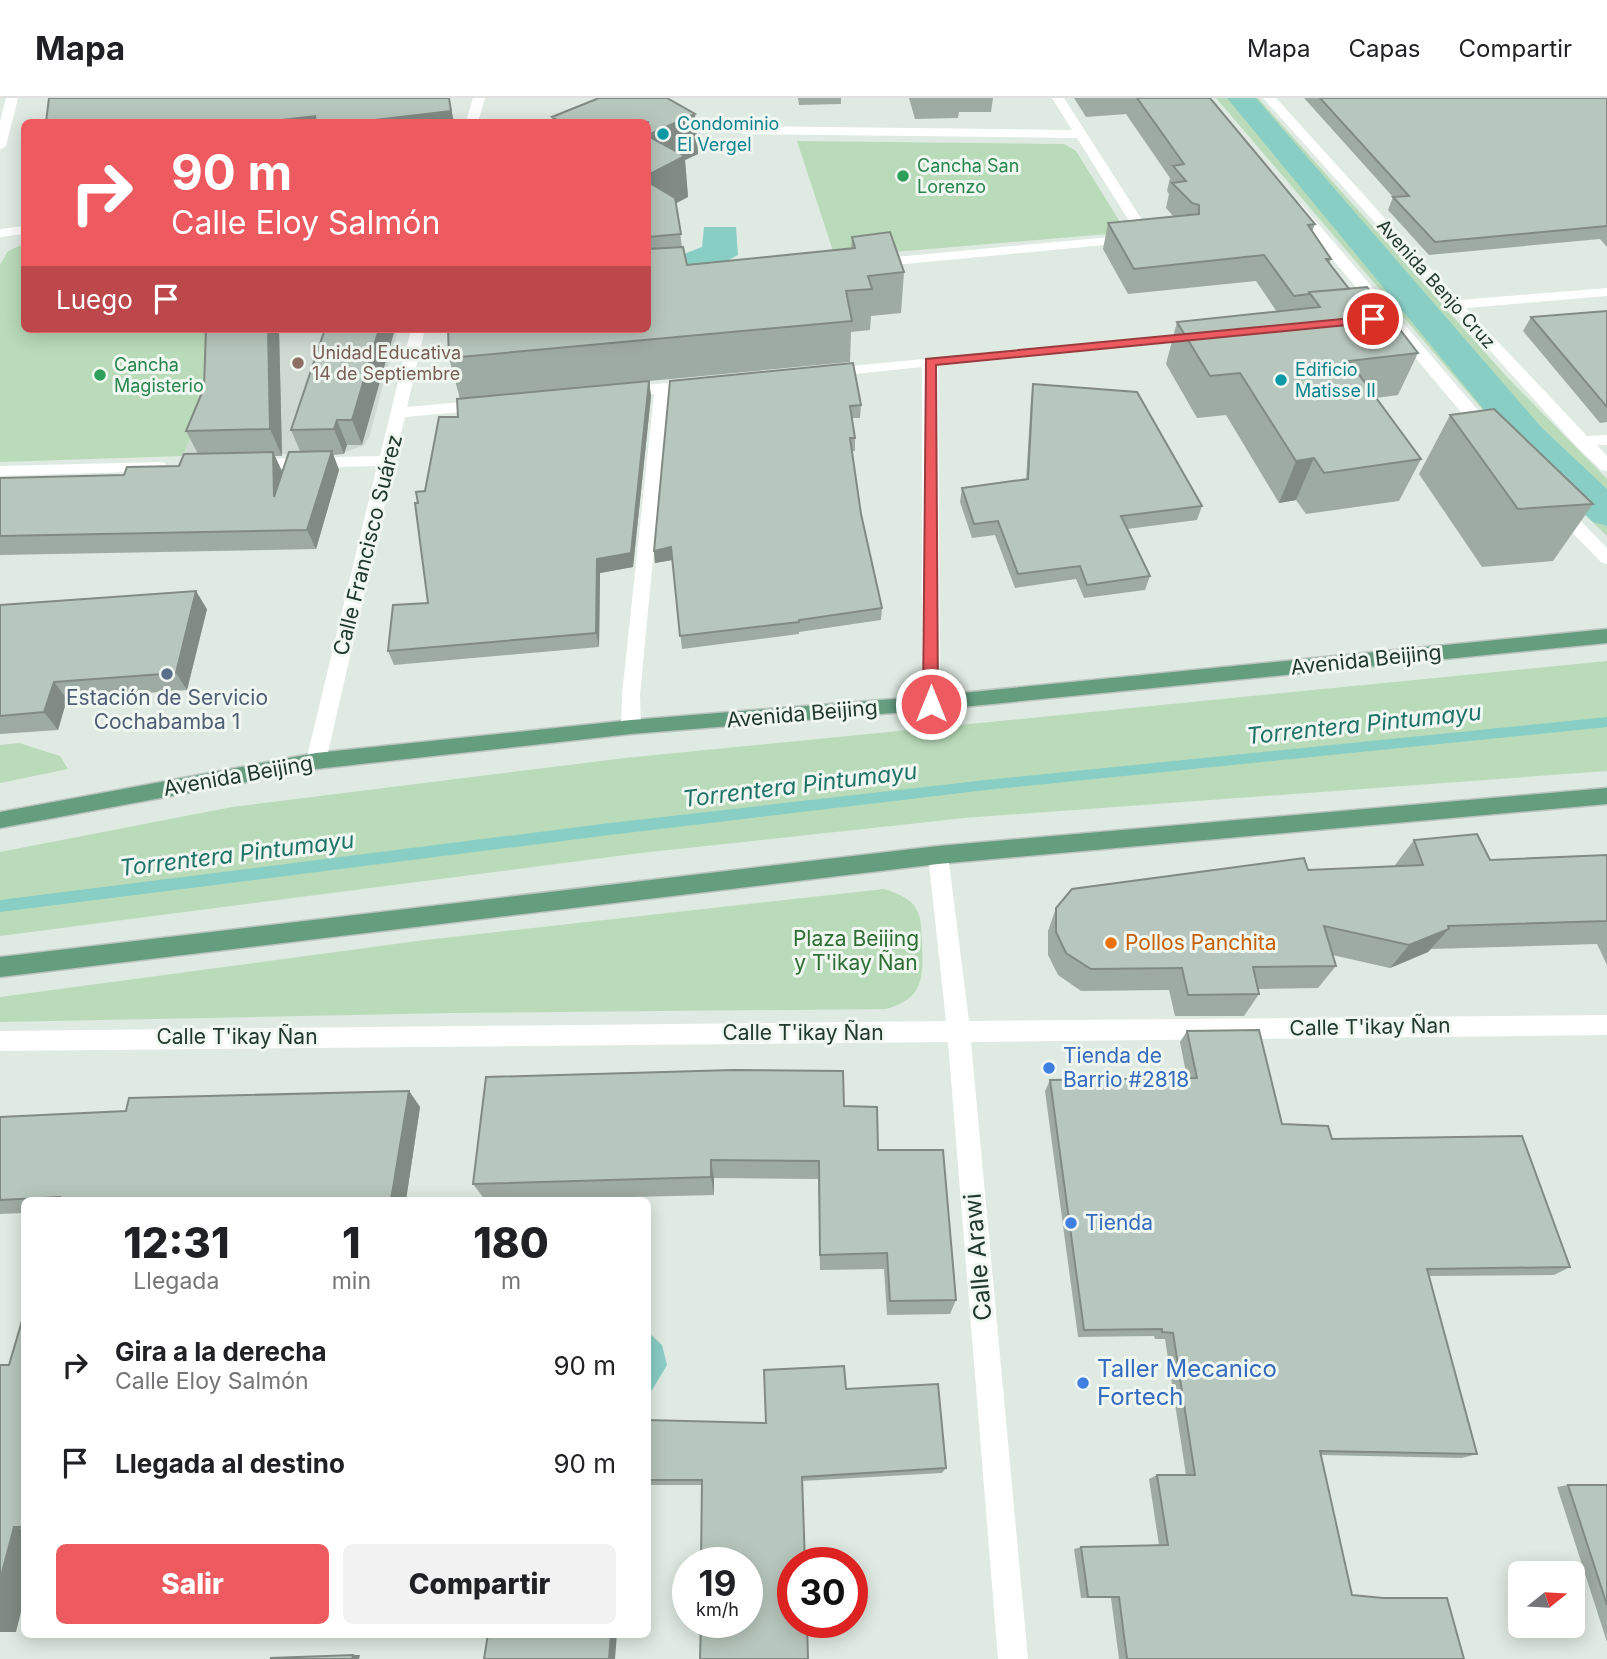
<!DOCTYPE html>
<html lang="es">
<head>
<meta charset="utf-8">
<style>
	body { margin:0; font-family:Inter,sans-serif; background:#f2f2f2; color:#202124; height:100vh; display:flex; flex-direction:column; font-size:26px; white-space:nowrap }
	* { box-sizing:border-box; margin:0 }
	p { font-size:23px; color:#757577 }
	.icon { flex:none; width:38px; height:38px; fill:none; stroke:currentColor; stroke-width:2; stroke-linecap:round; stroke-linejoin:round }
	.map { position:relative; flex:1; overflow:hidden }
	.sheet { position:absolute; left:21px; top:1099px; width:630px; height:441px; display:flex; flex-direction:column; background:#fff; border-radius:10px; box-shadow:0 4px 18px #0003 }
	.sheet>* { flex:none }
	.hud { position:absolute; left:21px; top:21px; width:630px; height:214px; border-radius:10px; box-shadow:0 4px 18px #0003; background:#ed5b60; color:#fff; overflow:hidden }
	.needle { width:46px; rotate:72deg }
	.fabs { position:absolute; left:1508px; top:1463px; display:grid; gap:14px }
	.fabs a { display:grid; place-items:center; width:77px; height:77px; border-radius:10px; background:#fff; box-shadow:0 4px 18px #0003; font-size:35px }
	.speed { position:absolute; left:672px; top:1449px; display:flex; gap:14px; font-size:35px; font-weight:700; text-align:center }
	.speed>* { display:grid; place-content:center; width:91px; height:91px; border-radius:50%; background:#fff; box-shadow:0 4px 18px #0003; line-height:1 }
	.speed small { font-size:18px; font-weight:400 }
	.speed .limit { border:10px solid #d22; background:#fff; color:#111 }
	.pin { position:absolute; display:grid; place-items:center; width:60px; height:60px; color:#fff; margin:-30px; border:4px solid #fff; border-radius:50%; box-shadow:0 2px 7px #0007 }
	.me { position:absolute; width:77px; margin:-38px; rotate:0deg; stroke-linejoin:round; filter:drop-shadow(0 0 5px #0008) }
	.turn { display:flex; align-items:center; gap:24px; height:147px; padding:0 35px; font-size:32px }
	.turn .icon { width:91px; height:91px; stroke-width:2.5 }
	.turn b { display:block; font-size:49px; line-height:60px }
	.then { display:flex; align-items:center; height:66px; padding:0 35px; background:#0003; gap:14px; font-size:26px }
	.eta { display:flex; justify-content:space-evenly; align-items:center; height:119px; text-align:center }
	.eta b { font-size:42px; font-weight:800; line-height:49px }
	.primary-button { display:flex; gap:14px; margin-top:auto; padding:14px 35px }
	.primary-button a { flex:1; height:80px; border-radius:10px; background:#ed5b60; color:#fff; font-size:28px; font-weight:800; line-height:80px; text-align:center }
	.primary-button a+a { background:#f2f2f2; color:#202124 }
	ul { padding:0; list-style:none }
	li { display:flex; align-items:center; gap:21px; height:98px; padding:0 35px }
	li div { flex:1 }
	li b { display:block; font-size:26px }
	li em { font-style:normal }
	header { display:flex; align-items:center; gap:42px; box-sizing:border-box; height:98px; padding:0 35px; background:#fff; border-bottom:2px solid #e0e0e0 }
	header strong { font-size:33px }
	nav { display:flex; gap:38px; margin-inline-start:auto; font-size:24px }
	.map>svg:first-child { display:block }
	.built { fill:#cedad1 }
	.green { fill:#b9dbb9 }
	.water { fill:#89cec5 }
	.lines { fill:none; stroke-linecap:round; stroke-linejoin:round }
	.stream { fill:#89cec5; fill-rule:evenodd }
	.canal { fill:#89cec5; fill-rule:evenodd }
	.major-casing { stroke:#bcc4c0; stroke-width:3 }
	.minor { fill:#fff; fill-rule:evenodd }
	.major { fill:#659e7f; fill-rule:evenodd }
	.wall { fill:#9eaba3 }
	.shaded-wall { fill:#818b84 }
	.building { fill:#b8c7bd; stroke:#818b84; stroke-width:2 }
	.route { fill:#ed5b60; stroke:#9a3b3e; stroke-width:2 }
	.culture-dot { fill:#0f9aa8; stroke:#f0f7f1; stroke-width:2.5 }
	.leisure-dot { fill:#2e9e5b; stroke:#f0f7f1; stroke-width:2.5 }
	.education-dot { fill:#8d6e63; stroke:#f0f7f1; stroke-width:2.5 }
	.service-dot { fill:#5c6f8a; stroke:#f0f7f1; stroke-width:2.5 }
	.food-dot { fill:#e8710a; stroke:#f0f7f1; stroke-width:2.5 }
	.shop-dot { fill:#3f7fe0; stroke:#f0f7f1; stroke-width:2.5 }
	.labels { text-anchor:middle; stroke-width:6; stroke-linejoin:round; paint-order:stroke }
	.far-culture-label { font-size:18px; fill:#0d838f; stroke:#f0f7f1; text-anchor:start }
	.far-leisure-label { font-size:18px; fill:#27864d; stroke:#f0f7f1; text-anchor:start }
	.far-street-label { font-size:18px; fill:#21392c; stroke:#f0f7f1 }
	.far-education-label { font-size:18px; fill:#785e54; stroke:#f0f7f1; text-anchor:start }
	.street-label { font-size:21px; fill:#21392c; stroke:#f0f7f1 }
	.service-label { font-size:21px; fill:#4e5e75; stroke:#f0f7f1 }
	.park-label { font-size:21px; fill:#2d6e34; stroke:#f0f7f1 }
	.food-label { font-size:21px; fill:#c56008; stroke:#f0f7f1; text-anchor:start }
	.shop-label { font-size:21px; fill:#366cbe; stroke:#f0f7f1; text-anchor:start }
	.water-label { font-size:23px; font-style:italic; fill:#1e7369; stroke:#f0f7f1 }
	.near-street-label { font-size:24px; fill:#21392c; stroke:#f0f7f1 }
	.near-shop-label { font-size:24px; fill:#366cbe; stroke:#f0f7f1; text-anchor:start }
</style>
</head>
<body>
<header>
<strong>Mapa</strong>
<nav><a>Mapa</a><a>Capas</a><a>Compartir</a></nav>
</header>
<div class="map">
<svg width="1607" height="1561" viewBox="0 0 1607 1561">
	<rect width="100%" height="100%" fill="#dfeae2"/>
	<path class="built" d="M208 231H398L369 340 363 348 342 355 183 358 206 298Z"/>
	<path class="green" d="M1216 0H1233C1353 145 1469 296 1607 425V438L1518 353Z
		M1250 0H1258L1507 279 1607 381V396L1545 339Z
		M797 43 1064 46 1076 53 1120 124 1107 136 835 159Z
		M24 146V231H208L206 298 183 358 0 364V167L8 153Z
		M1607 563V673L964 720 641 755 0 838V754L232 709 625 660Z
		M19 645 60 658 68 671 0 685V647Z
		M884 791C894 794 905 798 913 806 922 817 921 829 922 843 923 878 925 900 886 911L450 915 0 924V899L425 842Z"/>
	<path class="water" d="M704 129H736L738 157 708 173 686 174 684 156 702 149Z
		M648 1234 662 1247 667 1267 652 1292 648 1291Z"/>
	<g class="lines">
		<path class="stream" d="M1607 619V629L986 692 610 737 0 814V802L610 725 986 682Z"/>
		<path class="canal" d="M1227 0H1256L1542 330 1607 391V428L1593 424 1514 348Z"/>
		<g class="major-casing">
			<path id="major" d="M1607 531V545L931 612 631 636 316 671 0 730V714L316 655 631 622 931 598Z
				M1607 690V706L938 766 0 879V859L938 748Z"/>
		</g>
		<path class="minor" d="M6 0H18L6 48 0 52V24Z
			M473 0H485L478 24H466Z
			M1052 0H1064L1153 139 1151 142H1141L1077 40 743 36 737 32 743 28 1072 32Z
			M1263 0H1276L1459 202 1607 190V198L1466 210 1587 338 1607 337V347H1597L1607 358V373L1601 372 1575 347Z
			M1296 105 1301 106 1494 331 1496 335 1494 339H1482L1291 112 1289 109Z
			M24 128V136L0 139V131Z
			M1131 137 1136 138V144L874 169 867 165 874 161Z
			M411 231H425L407 309 484 302 492 307 484 312 405 319 326 663 323 668 316 671 309 668 306 663 377 368 251 371 243 366 251 361 380 358Z
			M1201 234 1208 238 1206 241 938 268 940 605 938 610 931 612 924 610 922 605V269L826 279 821 277 818 274 821 271Z
			M696 282 704 287 701 290 669 294 640 597 641 629 638 634 631 636 624 634 621 629 622 597 654 296 624 299 616 294 624 289Z
			M159 364 165 365 167 369 165 373 0 378V368Z
			M1558 404 1564 406 1607 450V466L1601 464 1552 414 1550 410 1552 406Z
			M938 748 945 751 948 757 969 923 1607 917V937L971 944 1028 1561H998L948 944 0 953V933L946 923 928 757 931 751Z"/>
		<use href="#major" class="major"/>
	</g>
	<path class="wall" d="M599 0H667L695 16 698 56 685 62 688 99 676 105 682 149H683L687 167 851 151 852 139 890 134 904 174 901 215 871 218 870 232 851 234 850 264 649 283 651 298 633 469 600 475 599 549 394 567 388 553 393 507 428 505 415 405H418L416 394 425 393 439 319H458L457 301H460L449 260 448 231H648V24H553L552 19Z
		M798 0H841V6L799 7Z
		M909 0H993L991 14H959L958 20 915 21Z
		M1074 0H1210L1315 126 1312 134 1331 161 1329 165 1349 191 1418 255 1398 297 1376 300 1421 361 1399 403 1306 416 1296 402 1279 405 1226 317 1197 320 1166 266 1177 224 1277 214 1256 183 1128 196 1103 151 1108 125 1174 119 1166 110 1169 96 1167 93 1170 80 1126 16 1086 19Z
		M1304 0H1607V149L1600 141 1429 157 1388 112 1393 99Z
		M1607 213V324L1600 325 1523 233 1531 219Z
		M279 231 282 358H275L282 375 300 353 291 332 325 231 362 347H347L344 356 333 357 339 372 316 451 0 457V380L124 377 179 368 198 356 186 333Z
		M670 283 861 307 860 320H852L855 340V353H852L861 416 882 510 881 522 799 534V536L682 551 672 462 655 465 654 453Z
		M1033 286 1202 408 1197 422 1127 431 1150 478 1145 492 1084 500 1076 481 1015 490 995 437 972 440 960 404 962 390 1026 382 1031 300Z
		M1450 317 1593 406 1553 463 1482 469 1419 376Z
		M0 507 207 511 187 592 67 601 58 632 0 636Z
		M1414 742 1490 762 1607 757V867L1597 846 1431 851 1428 854 1390 870 1332 857 1336 868 1318 890 1258 891 1259 896 1244 918H1175L1169 892 1081 893 1058 877 1048 857V833L1056 810 1308 772 1395 768V767Z
		M1187 933 1282 1026 1332 1041 1570 1169 1554 1177 1429 1178 1477 1356 1462 1360 1321 1357 1352 1497 1464 1561H1119L1111 1500H1081L1074 1451 1081 1449 1159 1447 1149 1381 1157 1377H1186L1165 1241H1155L1154 1238 1078 1239 1045 993 1050 982 1187 980 1180 944Z
		M409 993 420 1009 406 1102H24V1115L0 1116V1019L126 1013Z
		M844 1008 878 1052 956 1202 950 1216 887 1217 884 1171 820 1172 818 1081 714 1080V1097L512 1102H485L473 1086Z
		M846 1291 946 1370 942 1375 802 1383 702 1387H648V1322L766 1325Z
		M1568 1387H1607V1544L1557 1389Z"/>
	<path class="shaded-wall" d="M449 0 454 24H358Z
		M695 16 698 56 685 62 688 99 648 120V37Z
		M315 18 317 24H265Z
		M268 231H279L282 358 270 331Z
		M379 231H395L362 347 352 322Z
		M649 283 651 298 633 469 600 475 599 549 596 535 597 461Z
		M337 322 347 347 344 356 334 331Z
		M332 353 339 372 316 451 307 432Z
		M273 354 282 373 283 417 274 399Z
		M1314 360 1296 402 1279 405 1296 363Z
		M671 449 672 462 655 465 654 453Z
		M196 493 207 511 187 592 176 575Z
		M54 584 67 601 58 632 44 614Z
		M1449 831 1428 854 1390 870 1409 847Z
		M409 993 420 1009 406 1102H391Z
		M711 1062 714 1080V1097L711 1079Z
		M14 1429 24 1431V1502L16 1534H0V1482Z
		M611 1536H617L615 1561H609Z
		M353 1557H360L359 1561H352Z"/>
	<path class="building" d="M49 0H449L451 13 358 24H316L315 18 265 24H46Z
		M599 0H667L695 16 648 37V24H561L552 19Z
		M1137 0H1210L1315 126 1308 127 1331 161H1326L1349 191 1309 194V196L1294 198 1264 157 1134 171 1108 125 1199 116V107L1192 105 1172 85 1186 83 1173 68 1184 66Z
		M1320 0H1607V128L1435 144 1393 99 1409 98Z
		M648 38 685 58 648 77Z
		M648 84 675 100 681 136 648 139Z
		M890 134 904 174 868 178 872 191 846 193 852 223 449 260 448 231H648V151L683 149 687 167 855 150 852 139Z
		M1367 189 1418 255 1349 263 1421 361 1324 375 1314 360 1296 363 1240 275 1210 278 1177 224 1320 209 1309 194Z
		M1607 213V309L1531 219Z
		M206 231H268L270 331 186 333 204 290Z
		M325 231H379L352 322H337L334 331 291 332Z
		M853 265 861 307 850 308 855 340H850L861 416 882 510 799 522V524L680 538 671 449 654 453 670 283Z
		M649 283 631 455 597 461 596 535 388 553 393 507 428 505 415 405H418L416 394 425 393 439 319H458L457 301Z
		M1033 286 1137 294 1202 408 1121 418 1150 478 1087 487 1080 468 1018 476 998 423 974 426 962 390 1028 381Z
		M1494 311 1593 406 1518 411 1450 317Z
		M332 353 307 432 0 438V380L124 377 127 369 179 368 184 356 273 354 274 399 289 354Z
		M196 493 176 575 54 584 44 614 0 618V507Z
		M1477 736 1490 762 1607 757V823L1448 828 1449 831 1409 847 1324 828 1336 868 1253 869 1259 896 1188 897 1182 870 1091 871 1066 855 1056 834V810L1072 791 1304 760 1308 772 1423 767 1414 742Z
		M1259 932 1282 1026 1328 1028 1332 1041 1522 1038 1570 1169 1427 1171 1477 1356 1320 1353 1352 1497 1383 1500H1447L1464 1561H1127L1119 1499H1088L1081 1449 1168 1447 1157 1377H1195L1173 1235 1162 1234V1231L1084 1232 1050 982 1197 980 1187 933Z
		M733 972 843 973 844 1008 877 1009 878 1052H943L956 1202 890 1203 887 1155 820 1157 819 1063 711 1062V1079L473 1086 486 979Z
		M409 993 391 1102H59L60 1099 0 1102V1019L126 1013 129 1000Z
		M24 1216V1429H14L0 1482V1267H9Z
		M844 1268 846 1291 938 1286 946 1370 802 1379 805 1465H793V1524H807L808 1561H700L701 1524H747V1465H701L702 1382H648V1322L766 1325 764 1272Z
		M1568 1387H1607V1507Z
		M488 1536H611L609 1561H484Z
		M353 1557 352 1561H271V1560Z"/>
	<path class="route" d="M1373 218 1377 219V224L936 267 938 606 936 609H926L923 606 926 261Z"/>
	<g class="culture-dot">
		<circle cx="663" cy="36" r="7"/>
		<circle cx="1281" cy="282" r="7"/>
	</g>
	<g class="leisure-dot">
		<circle cx="903" cy="78" r="7"/>
		<circle cx="100" cy="277" r="7"/>
	</g>
	<circle class="education-dot" cx="298" cy="265" r="7"/>
	<circle class="service-dot" cx="167" cy="576" r="7"/>
	<circle class="food-dot" cx="1111" cy="845" r="7"/>
	<g class="shop-dot">
		<circle cx="1049" cy="970" r="7"/>
		<circle cx="1071" cy="1125" r="7"/>
		<circle cx="1083" cy="1285" r="7"/>
	</g>
	<g class="labels">
		<g class="far-culture-label">
			<text x="677" y="32">Condominio<tspan x="677" dy="21">El Vergel</tspan></text>
			<text x="1295" y="278">Edificio<tspan x="1295" dy="21">Matisse II</tspan></text>
		</g>
		<g class="far-leisure-label">
			<text x="917" y="74">Cancha San<tspan x="917" dy="21">Lorenzo</tspan></text>
			<text x="114" y="273">Cancha<tspan x="114" dy="21">Magisterio</tspan></text>
		</g>
		<g class="far-street-label">
			<text transform="translate(1436 186) rotate(48)" y="6">Avenida Benjo Cruz</text>
		</g>
		<g class="far-education-label">
			<text x="312" y="261">Unidad Educativa<tspan x="312" dy="21">14 de Septiembre</tspan></text>
		</g>
		<g class="street-label">
			<text transform="translate(368 447) rotate(-76)" y="7">Calle Francisco Suárez</text>
			<text transform="translate(1366 562) rotate(-6)" y="7">Avenida Beijing</text>
			<text transform="translate(802 616) rotate(-5)" y="7">Avenida Beijing</text>
			<text transform="translate(238 678) rotate(-10)" y="7">Avenida Beijing</text>
			<text transform="translate(1370 929) rotate(-1)" y="7">Calle T'ikay Ñan</text>
			<text x="803" y="942">Calle T'ikay Ñan</text>
			<text x="237" y="946">Calle T'ikay Ñan</text>
		</g>
		<g class="service-label">
			<text x="167" y="607">Estación de Servicio<tspan x="167" dy="24">Cochabamba 1</tspan></text>
		</g>
		<g class="park-label">
			<text x="856" y="848">Plaza Beijing<tspan x="856" dy="24">y T'ikay Ñan</tspan></text>
		</g>
		<g class="food-label">
			<text x="1125" y="852">Pollos Panchita</text>
		</g>
		<g class="shop-label">
			<text x="1063" y="965">Tienda de<tspan x="1063" dy="24">Barrio #2818</tspan></text>
			<text x="1085" y="1132">Tienda</text>
		</g>
		<g class="water-label">
			<text transform="translate(1364 626) rotate(-6)" y="8">Torrentera Pintumayu</text>
			<text transform="translate(800 687) rotate(-7)" y="8">Torrentera Pintumayu</text>
			<text transform="translate(237 756) rotate(-7)" y="8">Torrentera Pintumayu</text>
		</g>
		<g class="near-street-label">
			<text transform="translate(978 1159) rotate(-95)" y="8">Calle Arawi</text>
		</g>
		<g class="near-shop-label">
			<text x="1097" y="1279">Taller Mecanico<tspan x="1097" dy="28">Fortech</tspan></text>
		</g>
	</g>
</svg>
<div class="fabs">
<a><svg class="needle" viewBox="-14 -14 28 28"><path d="M0-13l5 13h-10z" fill="#e53935"/><path d="M0 13l5-13h-10z" fill="#757577"/></svg></a>
</div>
<div class="speed"><div>19<small>km/h</small></div><div class="limit">30</div></div>
<div class="pin" style="left:1373px;top:221px;background:#d93025"><svg class="icon" aria-label="arrive" viewBox="0 0 24 24"><path d="M6 21V4h12l-3 4 3 4H6"/></svg></div>
<svg class="me" style="left:931px;top:606px" viewBox="-20 -20 40 40"><circle r="17" fill="#ed5b60" stroke="#fff" stroke-width="3"/><path d="M0-11L8 9 0 5-8 9z" fill="#fff"/></svg>
<div class="hud">
<div class="turn"><svg class="icon" aria-label="right" viewBox="0 0 24 24"><path d="M7 20v-9h11M14 6l5 5-5 5"/></svg><div><b>90 m</b>Calle Eloy Salmón</div></div>
<div class="then">Luego<svg class="icon" aria-label="arrive" viewBox="0 0 24 24"><path d="M6 21V4h12l-3 4 3 4H6"/></svg></div>
</div>
<section class="sheet">
<div class="eta">
<div><b>12:31</b><p>Llegada</p></div>
<div><b>1</b><p>min</p></div>
<div><b>180</b><p>m</p></div>
</div>
<ul>
<li><svg class="icon" aria-label="right" viewBox="0 0 24 24"><path d="M7 20v-9h11M14 6l5 5-5 5"/></svg><div><b>Gira a la derecha</b><p>Calle Eloy Salmón</p></div><em>90 m</em></li>
<li><svg class="icon" aria-label="arrive" viewBox="0 0 24 24"><path d="M6 21V4h12l-3 4 3 4H6"/></svg><div><b>Llegada al destino</b></div><em>90 m</em></li>
</ul>
<div class="primary-button"><a>Salir</a><a>Compartir</a></div>
</section>
</div>
</body>
</html>
